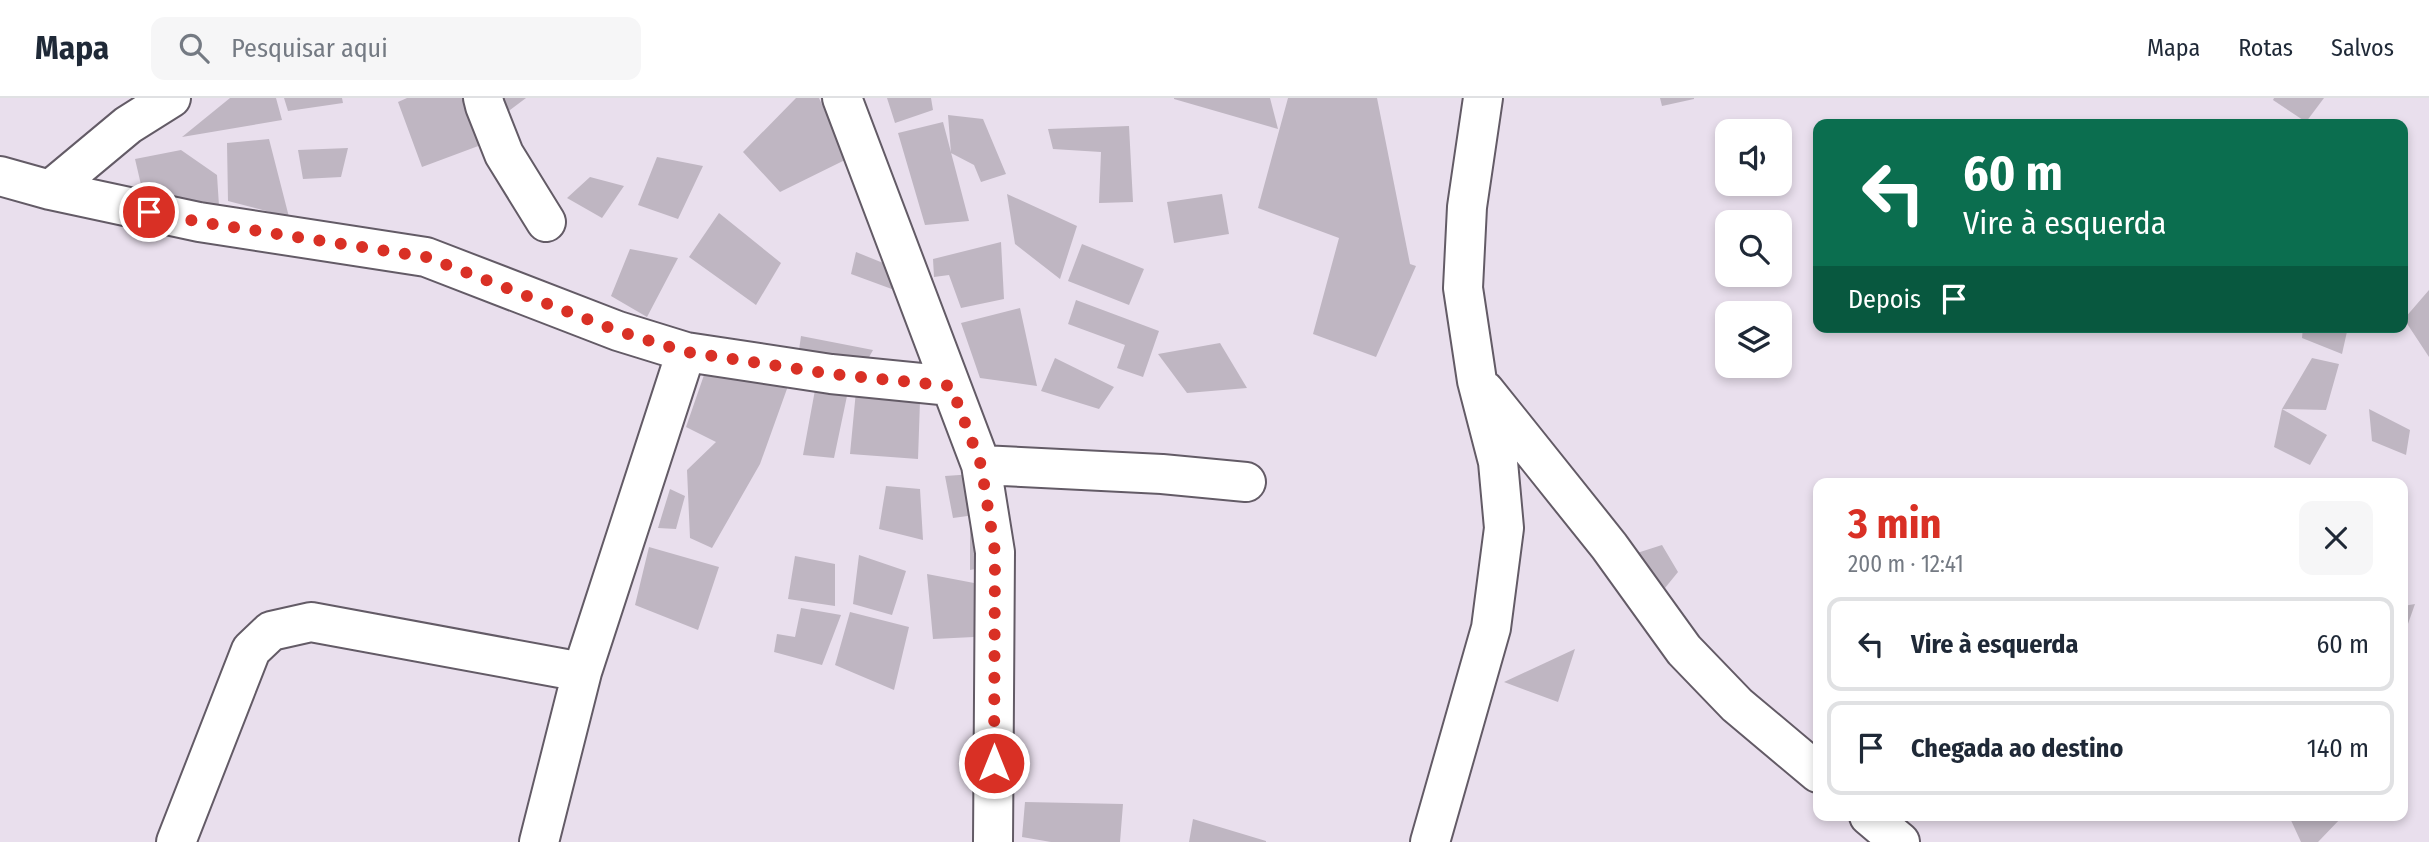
<!DOCTYPE html>
<html lang="pt">
<head>
<meta charset="utf-8">
<style>
	body { margin:0; font-family:"Fira Sans Condensed",sans-serif; background:#f6f6f7; color:#1f2937; height:100vh; display:flex; flex-direction:column; font-size:26px; white-space:nowrap }
	* { box-sizing:border-box; margin:0 }
	p { font-size:23px; color:#747a83 }
	.icon { flex:none; width:38px; height:38px; fill:none; stroke:currentColor; stroke-width:2; stroke-linecap:round; stroke-linejoin:round }
	.map { position:relative; flex:1; overflow:hidden }
	.drawer { position:absolute; left:1813px; top:380px; width:595px; height:343px; display:flex; flex-direction:column; background:#fff; border-radius:14px; box-shadow:0 4px 10px #0003 }
	.drawer>* { flex:none }
	.top-card { position:absolute; left:1813px; top:21px; width:595px; height:214px; border-radius:14px; box-shadow:0 4px 10px #0003; background:#0b6e4f; color:#fff; overflow:hidden }
	.fabs { position:absolute; left:1715px; top:21px; display:grid; gap:14px }
	.fabs a { display:grid; place-items:center; width:77px; height:77px; border-radius:14px; background:#fff; box-shadow:0 4px 10px #0003; font-size:35px }
	.pin { position:absolute; display:grid; place-items:center; width:60px; height:60px; color:#fff; margin:-30px; border:4px solid #fff; border-radius:50%; box-shadow:0 2px 7px #0007 }
	.me { position:absolute; width:77px; margin:-38px; rotate:0deg; stroke-linejoin:round; filter:drop-shadow(0 0 5px #0008) }
	.turn { display:flex; align-items:center; gap:24px; height:147px; padding:0 35px; font-size:32px }
	.turn .icon { width:91px; height:91px; stroke-width:2.5 }
	.turn b { display:block; font-size:49px; line-height:60px }
	.then { display:flex; align-items:center; height:66px; padding:0 35px; background:#0003; gap:14px; font-size:26px }
	.round { display:grid; place-items:center; flex:none; width:74px; height:74px; border-radius:14px; background:#f6f6f7 }
	.overview { display:flex; align-items:center; justify-content:space-between; height:119px; padding:0 35px }
	h1 { font-size:42px; font-weight:700; line-height:52px; color:#d93025 }
	ul { padding:0; list-style:none }
	li { display:flex; align-items:center; gap:21px; height:94px; margin:0 14px 10px; padding:0 21px; border:4px solid #e0e1e3; border-radius:14px }
	li div { flex:1 }
	li b { display:block; font-size:26px }
	li em { font-style:normal }
	header { display:flex; align-items:center; gap:42px; box-sizing:border-box; height:98px; padding:0 35px; background:#fff; border-bottom:2px solid #e0e1e3 }
	header strong { font-size:33px }
	nav { display:flex; gap:38px; margin-inline-start:auto; font-size:24px }
	.search { width:490px; height:63px; background:#f6f6f7; display:flex; align-items:center; gap:18px; box-sizing:border-box; padding:0 24px; border-radius:14px; color:#747a83; font-size:26px }
	.map>svg:first-child { display:block }
	.building { fill:#bfb6c2 }
	.lines { fill:none; stroke-linecap:round; stroke-linejoin:round }
	.minor-casing { stroke:#635b66; stroke-width:42 }
	.minor { stroke:#fff; stroke-width:38 }
	.route { stroke:#d93025; stroke-width:12; stroke-dasharray:0 21.6 }
</style>
</head>
<body>
<header>
<strong>Mapa</strong>
<div class="search"><svg class="icon" aria-label="search" viewBox="0 0 24 24"><circle cx="10" cy="10" r="6"/><path d="M15 15l6 6"/></svg>Pesquisar aqui</div>
<nav><a>Mapa</a><a>Rotas</a><a>Salvos</a></nav>
</header>
<div class="map">
<svg width="2429" height="744" viewBox="0 0 2429 744">
	<rect width="100%" height="100%" fill="#e9dfed"/>
	<path class="building" d="M230 0H276L282 22 182 39Z
		M284 0H342L343 5 288 13Z
		M407 0H463L481 47 422 69 398 4Z
		M495 0H526L494 24Z
		M796 0H819L847 61 780 94 743 54Z
		M887 0H931L933 12 895 25Z
		M1174 0H1270L1278 31 1174 1Z
		M1288 0H1377L1410 166 1416 168 1376 259 1313 236 1339 140 1258 110Z
		M1660 0H1694V1L1662 8Z
		M2274 0H2324L2306 24 2273 2Z
		M948 17 983 21 1006 76 981 84 974 67 951 55Z
		M943 24 969 123 925 127 898 35Z
		M1129 28 1133 104 1099 105 1101 54 1053 51 1048 31Z
		M269 41 289 119 228 103 227 45Z
		M348 50 341 79 303 81 298 52Z
		M181 52 217 77 219 108 142 91 135 61Z
		M657 59 703 68 678 121 638 107Z
		M590 79 624 88 602 120 567 100Z
		M1007 96 1077 128 1060 181 1015 146Z
		M1222 96 1229 136 1174 145 1167 104Z
		M719 115 781 165 756 207 689 159Z
		M1001 144 1004 201 961 210 949 177 934 179 933 161Z
		M1082 146 1144 171 1129 207 1068 183Z
		M630 151 678 160 647 219 611 198Z
		M856 154 898 171 908 197 851 176Z
		M2429 192V259L2404 221Z
		M1076 202 1159 233 1143 279 1117 270 1125 247 1068 226Z
		M1020 210 1037 288 980 280 961 225Z
		M2303 229H2348L2342 256 2302 240Z
		M801 238 873 252 862 272 798 259Z
		M1220 245 1247 290 1187 295 1158 256Z
		M1055 260 1114 289 1099 311 1041 293Z
		M2312 260 2339 266 2326 312 2282 311Z
		M704 277 788 288 760 366 712 450 690 440 687 372 716 344 686 329Z
		M815 292 847 298 834 360 803 357Z
		M856 293 920 303 918 361 850 356Z
		M2282 311 2327 337 2310 367 2274 349Z
		M2369 311 2410 332 2406 357 2372 343Z
		M974 376 982 416 953 420 945 378Z
		M886 388 920 391 923 442 879 431Z
		M670 391 685 398 676 431 658 430Z
		M970 431 982 434 986 469 970 472Z
		M1662 447 1678 474 1665 490 1637 455Z
		M649 449 719 469 698 532 635 507Z
		M859 457 906 473 892 517 853 506Z
		M795 458 835 466V508L788 501Z
		M927 476 974 485V539L933 541Z
		M2415 506 2403 540V508Z
		M801 510 841 517 822 567 774 554 777 536 795 539Z
		M850 514 909 529 894 592 835 567Z
		M1575 551 1558 604 1504 584Z
		M1025 704 1123 706 1120 744H1051L1022 739Z
		M2289 718H2343L2318 744H2301Z
		M1193 721 1266 743V744H1189Z"/>
	<g class="lines">
		<g class="minor-casing">
			<path id="minor" d="M483 0 485 8 504 56 546 124
				M842 0 981 367 995 454 993 744
				M0 78 50 92 199 124 426 159 618 233 686 254 831 276 951 288
				M50 92 128 27 171 0
				M1485 293 1609 448 1684 552 1737 607 1818 675
				M981 367 1162 376 1246 384
				M1869 718 1900 744
				M176 744 251 552 271 533 311 524 582 574
				M539 744 582 574 686 254
				M1430 744 1491 530 1504 430 1498 364 1477 283 1463 190 1467 109 1483 0"/>
		</g>
		<use href="#minor" class="minor"/>
	</g>
	<g class="lines">
		<path class="route" d="M149 114 200 124 426 159 618 233 686 254 831 276 951 288 981 367 995 454 994 665"/>
	</g>
</svg>
<div class="fabs">
<a><svg class="icon" aria-label="sound" viewBox="0 0 24 24"><path d="M4 9h4l5-4v14l-5-4H4zM17 9q2 3 0 6"/></svg></a>
<a><svg class="icon" aria-label="search" viewBox="0 0 24 24"><circle cx="10" cy="10" r="6"/><path d="M15 15l6 6"/></svg></a>
<a><svg class="icon" aria-label="layers" viewBox="0 0 24 24"><path d="M12 4l9 5-9 5-9-5zM3 14l9 5 9-5"/></svg></a>
</div>
<div class="pin" style="left:149px;top:114px;background:#d93025"><svg class="icon" aria-label="arrive" viewBox="0 0 24 24"><path d="M6 21V4h12l-3 4 3 4H6"/></svg></div>
<svg class="me" style="left:994px;top:665px" viewBox="-20 -20 40 40"><circle r="17" fill="#d93025" stroke="#fff" stroke-width="3"/><path d="M0-11L8 9 0 5-8 9z" fill="#fff"/></svg>
<div class="top-card">
<div class="turn"><svg class="icon" aria-label="left" viewBox="0 0 24 24"><path d="M17 20v-9H6M10 6l-5 5 5 5"/></svg><div><b>60 m</b>Vire à esquerda</div></div>
<div class="then">Depois<svg class="icon" aria-label="arrive" viewBox="0 0 24 24"><path d="M6 21V4h12l-3 4 3 4H6"/></svg></div>
</div>
<section class="drawer">
<div class="overview"><div><h1>3 min</h1><p>200 m · 12:41</p></div><a class="round"><svg class="icon" aria-label="close" viewBox="0 0 24 24"><path d="M6 6l12 12M18 6L6 18"/></svg></a></div>
<ul>
<li><svg class="icon" aria-label="left" viewBox="0 0 24 24"><path d="M17 20v-9H6M10 6l-5 5 5 5"/></svg><div><b>Vire à esquerda</b></div><em>60 m</em></li>
<li><svg class="icon" aria-label="arrive" viewBox="0 0 24 24"><path d="M6 21V4h12l-3 4 3 4H6"/></svg><div><b>Chegada ao destino</b></div><em>140 m</em></li>
</ul>
</section>
</div>
</body>
</html>
